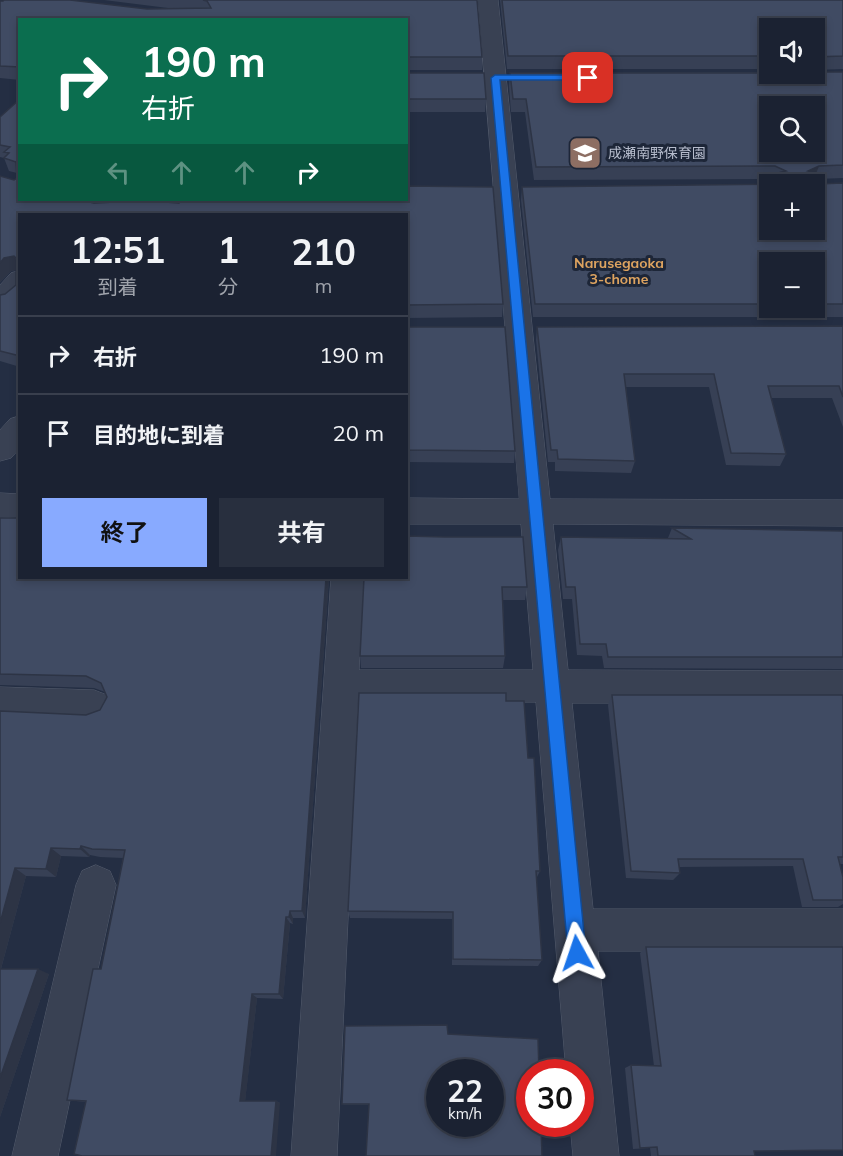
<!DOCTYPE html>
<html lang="ja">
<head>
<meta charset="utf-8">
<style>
	body { margin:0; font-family:Mulish,"Noto Sans JP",sans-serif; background:#282f3e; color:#f1f3f6; height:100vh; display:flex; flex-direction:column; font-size:22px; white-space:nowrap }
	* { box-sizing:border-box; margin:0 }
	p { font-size:20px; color:#a0a4ac }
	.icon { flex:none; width:33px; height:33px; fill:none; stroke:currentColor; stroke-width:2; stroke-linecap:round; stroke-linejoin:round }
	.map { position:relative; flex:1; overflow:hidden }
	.sheet { position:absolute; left:18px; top:213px; width:390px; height:366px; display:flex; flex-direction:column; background:#1b2232; border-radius:0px; box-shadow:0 3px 9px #0003,0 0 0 2px #393f4d }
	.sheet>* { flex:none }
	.guide { position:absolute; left:18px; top:18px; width:390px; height:183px; border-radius:0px; box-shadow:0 3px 9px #0003,0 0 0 2px #393f4d; background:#0b6e4f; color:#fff; overflow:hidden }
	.controls { position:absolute; left:759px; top:18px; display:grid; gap:12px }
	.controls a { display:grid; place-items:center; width:66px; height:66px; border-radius:0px; background:#1b2232; box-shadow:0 3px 9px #0003,0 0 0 2px #393f4d; font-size:30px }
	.speed { position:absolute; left:426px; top:1059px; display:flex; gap:12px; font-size:30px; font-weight:700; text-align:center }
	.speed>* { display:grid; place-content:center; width:78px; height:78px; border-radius:50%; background:#1b2232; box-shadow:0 3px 9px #0003,0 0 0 2px #393f4d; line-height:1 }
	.speed small { font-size:15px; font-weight:400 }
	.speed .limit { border:9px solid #d22; background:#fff; color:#111 }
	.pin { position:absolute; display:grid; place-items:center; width:51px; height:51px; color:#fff; margin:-26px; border-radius:12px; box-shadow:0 3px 9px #0006 }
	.me { position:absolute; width:66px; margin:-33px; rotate:355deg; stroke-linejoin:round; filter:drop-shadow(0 0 4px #0008) }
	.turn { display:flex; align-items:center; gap:21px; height:126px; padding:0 24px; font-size:27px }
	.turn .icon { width:78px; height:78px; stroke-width:2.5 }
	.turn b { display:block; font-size:42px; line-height:51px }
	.lanes { display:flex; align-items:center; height:57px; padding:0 24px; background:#0003; justify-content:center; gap:30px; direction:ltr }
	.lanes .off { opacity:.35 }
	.eta { display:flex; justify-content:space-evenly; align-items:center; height:102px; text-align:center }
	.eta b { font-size:36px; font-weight:700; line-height:42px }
	.action { display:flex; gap:12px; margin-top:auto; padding:12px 24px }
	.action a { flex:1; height:69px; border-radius:0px; background:#8af; color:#111; font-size:24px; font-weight:700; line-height:69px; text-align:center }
	.action a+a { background:#282f3e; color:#f1f3f6 }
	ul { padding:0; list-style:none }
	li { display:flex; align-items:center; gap:18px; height:78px; padding:0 24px; border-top:2px solid #393f4d }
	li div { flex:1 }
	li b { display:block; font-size:22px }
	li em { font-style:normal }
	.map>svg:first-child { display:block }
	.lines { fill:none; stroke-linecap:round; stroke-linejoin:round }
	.minor-casing { stroke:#545c6d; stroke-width:1 }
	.minor { fill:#394153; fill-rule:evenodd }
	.wall { fill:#374055; fill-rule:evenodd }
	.shaded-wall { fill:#2d3445 }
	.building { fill:#404b63; stroke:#2d3445; stroke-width:1.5; fill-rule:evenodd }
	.route { fill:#1a73e8; stroke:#114b97; stroke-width:1.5 }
	.labels { text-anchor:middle; stroke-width:6; stroke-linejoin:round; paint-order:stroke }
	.far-poi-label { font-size:14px; fill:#b6bccc; stroke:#1d2638; text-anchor:start }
	.far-neighbourhood-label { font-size:14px; font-weight:bold; fill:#dda360; stroke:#1d2638 }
</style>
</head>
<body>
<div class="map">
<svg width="843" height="1156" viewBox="0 0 843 1156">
	<rect width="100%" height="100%" fill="#242e43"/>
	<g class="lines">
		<g class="minor-casing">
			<path id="minor" d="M478 0H498L550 499 843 500V526L553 524 568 670 843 671V703H572L593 909H843V951H598L619 1156H573L570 1124H580V1072H566L536 702H358L337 1156H291L331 578H364L359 670H533L521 524H406V498L519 499Z
				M166 200H190L182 214H158Z
				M20 271V296L11 305 0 307V285L11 273Z
				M20 416V448L11 458 0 461V430L10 419Z
				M0 493 20 494V518L0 517Z
				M0 687 94 690 107 695 112 707 107 719 94 724 0 719Z
				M96 865 110 871 116 885 58 1156H12L76 885 82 871Z"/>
		</g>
		<use href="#minor" class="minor"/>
	</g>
	<path class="wall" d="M104 0H477L482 57V70H406V20H20V80L0 78V1L147 9H176Z
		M500 0H843V69L814 70V28H770V69H507Z
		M843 72V178L817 179 818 184 843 183V317H533L521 200 522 187 773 184 774 181 770 179 534 180 525 112H511L509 86 510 73ZM770 262H814V308H770Z
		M406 73 486 99 485 112H406Z
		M20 99V200H80L94 203 116 202 106 200H165L163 202 179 203 181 200H406V186L493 187 503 304 502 317 406 318V214H20V367L0 361V295L5 294 16 285V270L11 271 0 282V176L14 180 17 178V173L9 171 4 158 0 157V117Z
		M843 326V427L832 398H771L786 454 780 466 726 465 709 387H626L635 461 631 473 555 471V462H548L536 340 537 327Z
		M406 327 515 451 514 463 406 462Z
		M0 518 20 578H329L305 918H293V924L290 923 283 999 257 998 245 1101H276L280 1103 85 1102 67 1100 101 969 123 858 100 857 90 855 89 857 61 856 56 877 26 876 1 969 49 974 0 1117V711L86 715 100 710 107 697 105 692 94 688 0 685Z
		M672 528 843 531V669L604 668 602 656 577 655 572 599H563L558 550 561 537 668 538Z
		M364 578 527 587 525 600H503L505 656 503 668H361L360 656Z
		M612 695H843V864H840L843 877V904L838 907H802L793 866 679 867 680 873 673 880 626 878 608 705Z
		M506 701 540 871 536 879 542 960 538 966 452 965V919L350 918 348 911Z
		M646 947 754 1151 755 1156H651L650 1148 633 1149 625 1068 631 1065 654 1066 640 953Z
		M448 1034 369 1105H344L342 1104Z"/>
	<path class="shaded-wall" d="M819 166 814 179 808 171Z
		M153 200H165L156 214 152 201Z
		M14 256 20 269 11 271 0 282V263L4 258Z
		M326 578H329L305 918 302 911Z
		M81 846 90 855 89 857 80 849Z
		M51 848 61 856 56 877 46 869Z
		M15 868 26 876 0 972V923Z
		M290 911 293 918V924L289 917Z
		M286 917 290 923 283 999 279 994Z
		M38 969 49 974 0 1117V1078Z
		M252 994 257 998 245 1103 240 1101Z
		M276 1101 280 1103 276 1156H271Z"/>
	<path class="building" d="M4 0H70L147 9 211 8 207 1 203 0H477L482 57H406V20H20V67L0 66V1H3Z
		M502 0H843V56L814 57V28H770V56H508Z
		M814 72H843V165L819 166 808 171 817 173 818 184 843 183V304H814V262H770V304H535L522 187 775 184 777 173 786 171 775 166 536 167 526 99H513L510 73H770V74H814ZM770 106H814V152H770ZM770 184H814V230H770Z
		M406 73H484L486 99H406Z
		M20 99V200H80L94 203 135 201 134 200H153L152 201 179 203 181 200H406V186L493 187 503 304 406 305V214H20V356L0 351V295L5 294 16 285V258L14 256 4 258 0 263V176L14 180 17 178 16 162 4 158 9 153 4 152 10 147 0 145V117Z
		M843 326V397L839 386H768L786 454 731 453 714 374H624L635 461 558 459 557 450H551L537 327Z
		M406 327H505L515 451 406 450Z
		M0 518H20V578H326L302 911H290L289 917H286L279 994H252L240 1101H276L271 1156H82L74 1154 86 1101 67 1100 93 969H101L125 850 92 849 81 846 80 849 51 848 46 869 15 868 0 923V711L86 715 100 710 107 697 101 683 86 676 0 674Z
		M672 528 843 531V657H608L606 644H580L575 587H566L561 537 691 539Z
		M406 536 445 537H523L527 587H502L505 656H360L364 578H406Z
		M359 693H506V701H524L528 758H534L540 871H536L542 960 453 959V912L348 911Z
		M612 695H843V857H838L843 877V900H813L803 859H678L680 873 631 871Z
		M646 947H843V1150L754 1151 755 1156H658L657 1147 640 1148 631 1065 661 1066Z
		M0 969H38L0 1078Z
		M447 1025 448 1034 538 1039 539 1072H530V1124H541L542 1156H366L369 1104H342L345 1026ZM440 1072H490V1124H440Z"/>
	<path class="route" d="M495 75H588L592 78 588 80H500L586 953 583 959 577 962 571 959 568 953 491 78Z"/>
	<defs>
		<g id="school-square" transform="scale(1.725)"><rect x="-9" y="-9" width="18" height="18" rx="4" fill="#8d6e63" stroke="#1d2638"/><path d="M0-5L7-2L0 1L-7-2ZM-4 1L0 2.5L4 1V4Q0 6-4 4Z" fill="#fff"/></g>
	</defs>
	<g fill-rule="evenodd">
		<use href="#school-square" x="585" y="153"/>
	</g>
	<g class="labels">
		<g class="far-poi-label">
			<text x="608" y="158">成瀬南野保育園</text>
		</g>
		<g class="far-neighbourhood-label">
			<text x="619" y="268">Narusegaoka<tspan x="619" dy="16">3-chome</tspan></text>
		</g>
	</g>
</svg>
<div class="controls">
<a><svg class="icon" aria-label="sound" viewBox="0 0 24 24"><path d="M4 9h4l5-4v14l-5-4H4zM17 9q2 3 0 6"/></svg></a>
<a><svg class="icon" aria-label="search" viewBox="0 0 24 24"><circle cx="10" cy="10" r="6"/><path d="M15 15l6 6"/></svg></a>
<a>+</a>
<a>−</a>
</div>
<div class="speed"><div>22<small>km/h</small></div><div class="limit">30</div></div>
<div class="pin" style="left:588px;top:78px;background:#d93025"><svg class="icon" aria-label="arrive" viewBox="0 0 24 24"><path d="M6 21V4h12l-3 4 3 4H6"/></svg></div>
<svg class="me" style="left:577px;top:953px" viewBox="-20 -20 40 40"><path d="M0-17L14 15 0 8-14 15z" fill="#1a73e8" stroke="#fff" stroke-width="4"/></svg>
<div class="guide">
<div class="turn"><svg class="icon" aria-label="right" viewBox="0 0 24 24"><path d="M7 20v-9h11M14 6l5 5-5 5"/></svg><div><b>190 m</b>右折</div></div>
<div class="lanes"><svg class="icon off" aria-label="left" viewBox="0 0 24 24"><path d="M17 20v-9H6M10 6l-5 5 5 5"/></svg><svg class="icon off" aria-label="ahead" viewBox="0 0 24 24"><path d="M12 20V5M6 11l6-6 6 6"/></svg><svg class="icon off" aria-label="ahead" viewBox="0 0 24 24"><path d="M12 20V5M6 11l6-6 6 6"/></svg><svg class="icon" aria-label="right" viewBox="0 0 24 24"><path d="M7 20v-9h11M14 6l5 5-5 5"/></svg></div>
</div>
<section class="sheet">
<div class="eta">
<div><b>12:51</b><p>到着</p></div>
<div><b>1</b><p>分</p></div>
<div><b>210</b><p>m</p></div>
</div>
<ul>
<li><svg class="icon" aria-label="right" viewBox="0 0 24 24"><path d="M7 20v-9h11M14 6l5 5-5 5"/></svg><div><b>右折</b></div><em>190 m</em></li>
<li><svg class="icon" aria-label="arrive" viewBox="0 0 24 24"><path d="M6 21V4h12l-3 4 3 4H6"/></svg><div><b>目的地に到着</b></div><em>20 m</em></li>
</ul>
<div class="action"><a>終了</a><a>共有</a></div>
</section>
</div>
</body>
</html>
